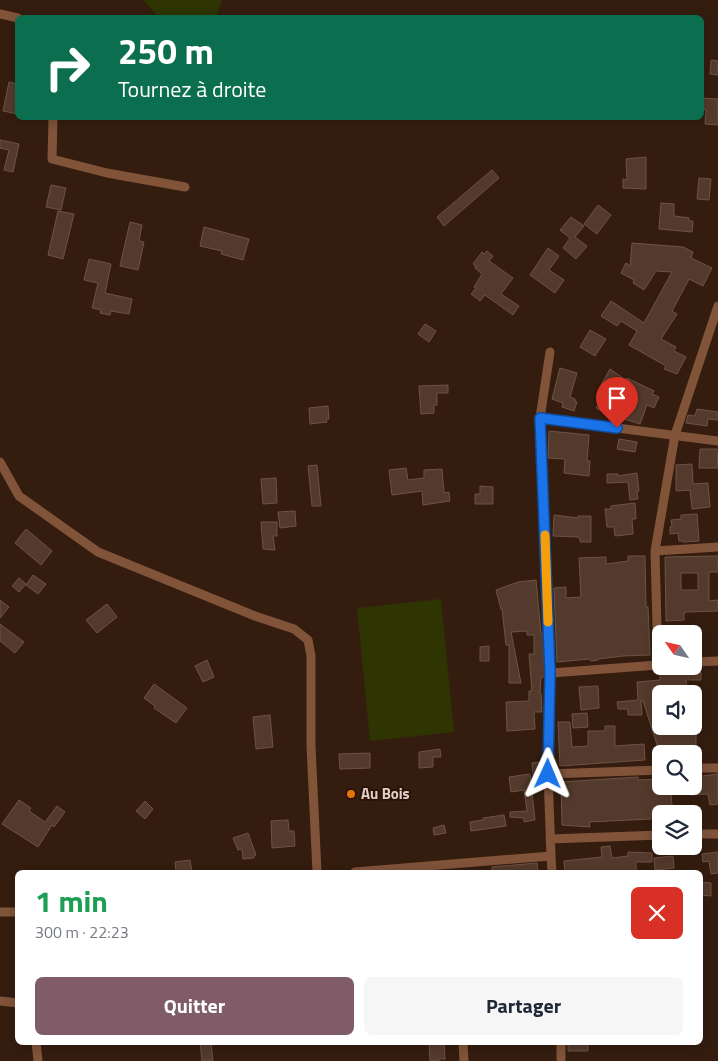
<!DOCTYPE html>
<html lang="fr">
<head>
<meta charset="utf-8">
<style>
	body { margin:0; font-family:"Titillium Web",sans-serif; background:#f6f6f7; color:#1f2937; height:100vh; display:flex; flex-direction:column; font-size:19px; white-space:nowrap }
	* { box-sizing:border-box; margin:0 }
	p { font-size:16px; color:#747a83 }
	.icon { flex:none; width:28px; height:28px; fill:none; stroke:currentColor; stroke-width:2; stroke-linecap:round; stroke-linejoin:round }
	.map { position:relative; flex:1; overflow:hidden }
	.sheet { position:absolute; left:15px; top:870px; width:688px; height:175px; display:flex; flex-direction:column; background:#fff; border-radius:8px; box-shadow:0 2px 12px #0003 }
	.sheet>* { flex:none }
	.hud { position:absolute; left:15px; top:15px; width:689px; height:105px; border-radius:8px; box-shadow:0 2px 12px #0003; background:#0b6e4f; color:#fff; overflow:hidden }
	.needle { width:32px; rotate:304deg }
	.tools { position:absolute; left:652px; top:625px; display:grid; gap:10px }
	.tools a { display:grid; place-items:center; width:50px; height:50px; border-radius:8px; background:#fff; box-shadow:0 2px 12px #0003; font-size:25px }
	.pin { position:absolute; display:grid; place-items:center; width:42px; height:42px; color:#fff; margin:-51px -21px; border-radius:50% 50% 50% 0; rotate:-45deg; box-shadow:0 0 5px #0007 }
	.pin .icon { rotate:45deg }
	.me { position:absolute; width:55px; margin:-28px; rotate:1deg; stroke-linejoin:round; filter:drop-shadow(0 0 4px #0008) }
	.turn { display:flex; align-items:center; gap:18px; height:105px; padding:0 20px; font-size:22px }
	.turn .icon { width:65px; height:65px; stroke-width:2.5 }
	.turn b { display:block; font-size:35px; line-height:42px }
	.round { display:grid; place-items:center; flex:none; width:52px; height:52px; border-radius:8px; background:#f6f6f7 }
	.head { display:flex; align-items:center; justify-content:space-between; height:85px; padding:0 20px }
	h1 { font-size:30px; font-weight:700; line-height:38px; color:#1e9e55 }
	.button { display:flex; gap:10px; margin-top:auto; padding:10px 20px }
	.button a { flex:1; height:58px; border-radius:8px; background:#7f5c68; color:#fff; font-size:20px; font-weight:700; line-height:58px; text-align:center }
	.button a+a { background:#f6f6f7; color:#1f2937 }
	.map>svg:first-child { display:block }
	.grass { fill:#2f3403 }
	.building { fill:#543a2c; stroke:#6f5345; fill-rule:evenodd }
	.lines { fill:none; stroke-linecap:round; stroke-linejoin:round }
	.minor { stroke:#81543a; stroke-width:9 }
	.route-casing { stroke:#114b97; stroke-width:12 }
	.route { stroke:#1a73e8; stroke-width:9 }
	.slow { stroke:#f59e0b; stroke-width:9 }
	.food-dot { fill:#e8710a; stroke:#2a1306; stroke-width:2 }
	.labels { text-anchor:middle; stroke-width:4; stroke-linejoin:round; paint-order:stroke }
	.poi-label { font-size:15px; font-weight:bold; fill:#e1d0c8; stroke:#2a1306; text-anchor:start }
</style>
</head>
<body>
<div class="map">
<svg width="718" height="1061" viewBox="0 0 718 1061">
	<rect width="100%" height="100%" fill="#341d0f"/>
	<path class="grass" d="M143 0H222L216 17 159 18Z
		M441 599 454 732 370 741 357 608Z"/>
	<path class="building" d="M711 60 718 61V75L710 74Z
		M9 82 18 84V114L3 111Z
		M701 98 718 99V125L705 124 706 110 701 109Z
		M0 140 19 144 13 172 4 170 9 150 0 148Z
		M646 157V189L623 188V179L627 180 626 159Z
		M492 170 499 178 444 226 437 217Z
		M699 178 711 179 709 200 697 199Z
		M51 185 66 188 61 210 46 207Z
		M661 203 674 204V216L689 218V221H693L692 232 659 229Z
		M598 205 611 215 597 234 584 224Z
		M58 211 74 214 63 259 48 255Z
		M571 217 584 226 575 237 587 246 576 259 563 248 570 238 560 230Z
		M130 222 142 225 139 241 144 242 138 270 120 266Z
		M204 227 249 239 243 260 221 254 222 251 200 246Z
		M632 243 683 247 693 252 691 258 712 268 703 286 689 279 672 311 677 314 661 339 676 347 674 351 686 357 677 374 664 369 666 366 629 345 637 331 621 321 617 326 601 316 611 301 644 323 672 272 656 271 644 290 633 283 634 280 621 273 626 263 630 266Z
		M548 248 559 256 549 270 564 280 555 293 530 275Z
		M487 251 493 256 489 261 513 278 501 294 519 306 513 315 485 295 480 301 471 294 476 288 474 287 482 274 475 268 476 266 473 264 482 252 484 254Z
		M89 259 111 264 105 293 132 299 129 314 111 311 110 315 100 313 101 310 92 308 98 283 84 280Z
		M425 324 436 331 429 342 418 334Z
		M590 330 606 339 595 356 580 347Z
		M560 368 577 373 570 397 575 399V401L577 402 574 411 562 407 563 403 552 399Z
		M610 369 626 380 627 378 654 391 652 394 659 397 654 408 647 405 640 424 612 415 610 416 596 408 607 389 601 385Z
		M448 385V393H437V405H434V413L421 414 419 386Z
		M328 406 329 419H326L327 422 310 424 309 408Z
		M697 409 718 412V420L708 419 707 426 686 423 688 415 695 416Z
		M549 431 589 435 587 461H590L589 476 564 473 565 459 548 458Z
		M619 439 637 442 635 452 617 449Z
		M700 449H717L718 468H699Z
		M692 464 693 484 708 483 710 507 692 509 690 490 676 491V465Z
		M317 465 321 506H312L308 466Z
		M406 468 408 480 424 478V470L442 469 444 493 449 492 450 501 423 505 422 491 392 495 389 470Z
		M637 473 639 491H637L638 499 630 500 628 482 607 483V474H618V476Z
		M276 478 277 503 263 504 261 479Z
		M480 486 493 487V504H475V494H480Z
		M635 503 636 519H632L633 534 615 536 614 527H607L605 509H611V506Z
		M295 511 296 526 280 528 278 512Z
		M697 514 699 541 683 542V541H679L678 533 670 534V527L672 526 671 520 681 519V515Z
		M554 515 578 518V516H591V542H580V539L578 537 553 536Z
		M261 522H277V536H273L275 550 263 549Z
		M26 529 52 551 41 565 15 543Z
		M628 556H645L646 607H648L650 655 623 656 598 659V660L591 661 590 659 557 662 554 588 566 587V598L581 597 579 558 606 557V564L628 561Z
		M718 556V572H709V601L718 600V611L686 612 684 613V620L666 621 665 557ZM681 573H698V590H681Z
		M33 575 46 584 38 594 26 585Z
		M19 578 26 584 19 592 12 586Z
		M536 580 541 633H543L545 677H541L540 693H541L542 712H534L535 729 507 731 506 702 529 701V691H532L529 654H534V635H527V631L511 632 521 683H509V645H506L502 609H501L496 590 518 582Z
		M0 600 9 607 0 618Z
		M107 604 117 617 97 633 86 620Z
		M0 624 24 642 15 653 0 641Z
		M489 646V661H480V647Z
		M207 660 214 677 203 682 195 666Z
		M686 672H701V680H686L688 694H657V700H654V725L696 726V752L660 754 643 701H641L642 715H628V709H618L617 702 638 700 637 682 660 680V674Z
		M154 684 187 708 176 723 154 708 155 706 144 698Z
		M598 686 599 708 581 710 579 687Z
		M700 688 701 712 694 713V689Z
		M587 713 588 727 573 728 572 714Z
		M270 715 273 747 256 749 253 717Z
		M558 722H570L572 747 588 746V731H605V726H615V746L644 744 645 760 560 766Z
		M440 749 441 757H433V767L419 768V752Z
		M370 753V768L340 769 339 754Z
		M539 762 541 785 534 786 532 763Z
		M530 774 535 820 524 822V818L510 817V812L527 811 524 790 511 792 509 777Z
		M718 774V804L710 805 708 794 690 795V792L671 795 673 814H651V819L589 822 590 827 562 825 561 782 638 777V780L661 779V786H694V777Z
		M19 800 31 808 29 811 45 822 57 806 65 812 54 827 52 825 38 847 2 824Z
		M145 801 153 809 145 819 136 811Z
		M504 815 506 826 471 831 470 822 483 820V818Z
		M288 820 289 831H294L295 846 272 848 271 821Z
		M444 825 446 833 434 835 433 828Z
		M248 833 256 855 254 856V858L243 859 242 849 238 850 233 838Z
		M610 846 612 858 628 856V852L652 853V862H636V872H565L564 861 602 857 601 847Z
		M718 852V873L711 874 709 861 703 862 702 854Z
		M673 856 674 868 655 870 654 858Z
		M190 860 192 872H176L175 862Z
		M537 863 538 872H492V867Z
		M700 882 711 883V896L700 895Z
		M200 1042H211L213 1061H202Z
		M429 1042H444L445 1059H439V1061H430Z
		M568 1042H588V1051H568Z"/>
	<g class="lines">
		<path class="minor" d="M0 14 18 18
			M53 118 52 159 107 173 185 187
			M550 352 540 418 551 673
			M540 418 718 441
			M0 462 19 496 98 552 255 616 294 629 308 640 311 656V746L317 872
			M655 551 675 435 718 306
			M694 662 718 661
			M694 768H718
			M548 774 661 770
			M694 834H718
			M550 839 661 835
			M551 856 552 872
			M355 872 551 856 548 774 551 673 658 665 655 551 718 547
			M0 912H18
			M0 1001 18 1003
			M36 1042 38 1061
			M463 1042 464 1061
			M561 1042V1059"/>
	</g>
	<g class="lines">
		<g class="route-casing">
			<path id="route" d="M548 774 550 673 540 418 617 428"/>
		</g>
		<use href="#route" class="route"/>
		<path class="slow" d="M545 535 548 622"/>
	</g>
	<circle class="food-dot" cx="351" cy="794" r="5"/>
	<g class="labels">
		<g class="poi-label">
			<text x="361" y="799">Au Bois</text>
		</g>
	</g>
</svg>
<div class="tools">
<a><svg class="needle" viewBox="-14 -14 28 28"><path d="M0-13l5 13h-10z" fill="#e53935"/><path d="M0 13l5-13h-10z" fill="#747a83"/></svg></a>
<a><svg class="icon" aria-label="sound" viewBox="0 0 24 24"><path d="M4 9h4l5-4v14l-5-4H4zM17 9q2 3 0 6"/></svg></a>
<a><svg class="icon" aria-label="search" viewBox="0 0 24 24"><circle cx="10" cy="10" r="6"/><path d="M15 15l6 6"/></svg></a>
<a><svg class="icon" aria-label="layers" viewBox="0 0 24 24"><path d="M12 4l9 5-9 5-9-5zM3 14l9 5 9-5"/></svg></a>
</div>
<div class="pin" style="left:617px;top:428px;background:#d93025"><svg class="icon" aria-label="arrive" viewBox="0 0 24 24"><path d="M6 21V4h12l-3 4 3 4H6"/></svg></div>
<svg class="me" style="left:548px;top:774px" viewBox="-20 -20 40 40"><path d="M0-17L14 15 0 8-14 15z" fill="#1a73e8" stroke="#fff" stroke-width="4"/></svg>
<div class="hud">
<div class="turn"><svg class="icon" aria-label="right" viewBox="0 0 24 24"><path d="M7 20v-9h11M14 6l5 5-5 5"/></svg><div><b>250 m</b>Tournez à droite</div></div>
</div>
<section class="sheet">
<div class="head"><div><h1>1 min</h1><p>300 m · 22:23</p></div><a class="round" style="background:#d93025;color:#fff"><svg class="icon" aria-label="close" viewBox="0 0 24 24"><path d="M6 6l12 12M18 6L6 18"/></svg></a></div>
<div class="button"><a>Quitter</a><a>Partager</a></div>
</section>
</div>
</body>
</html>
